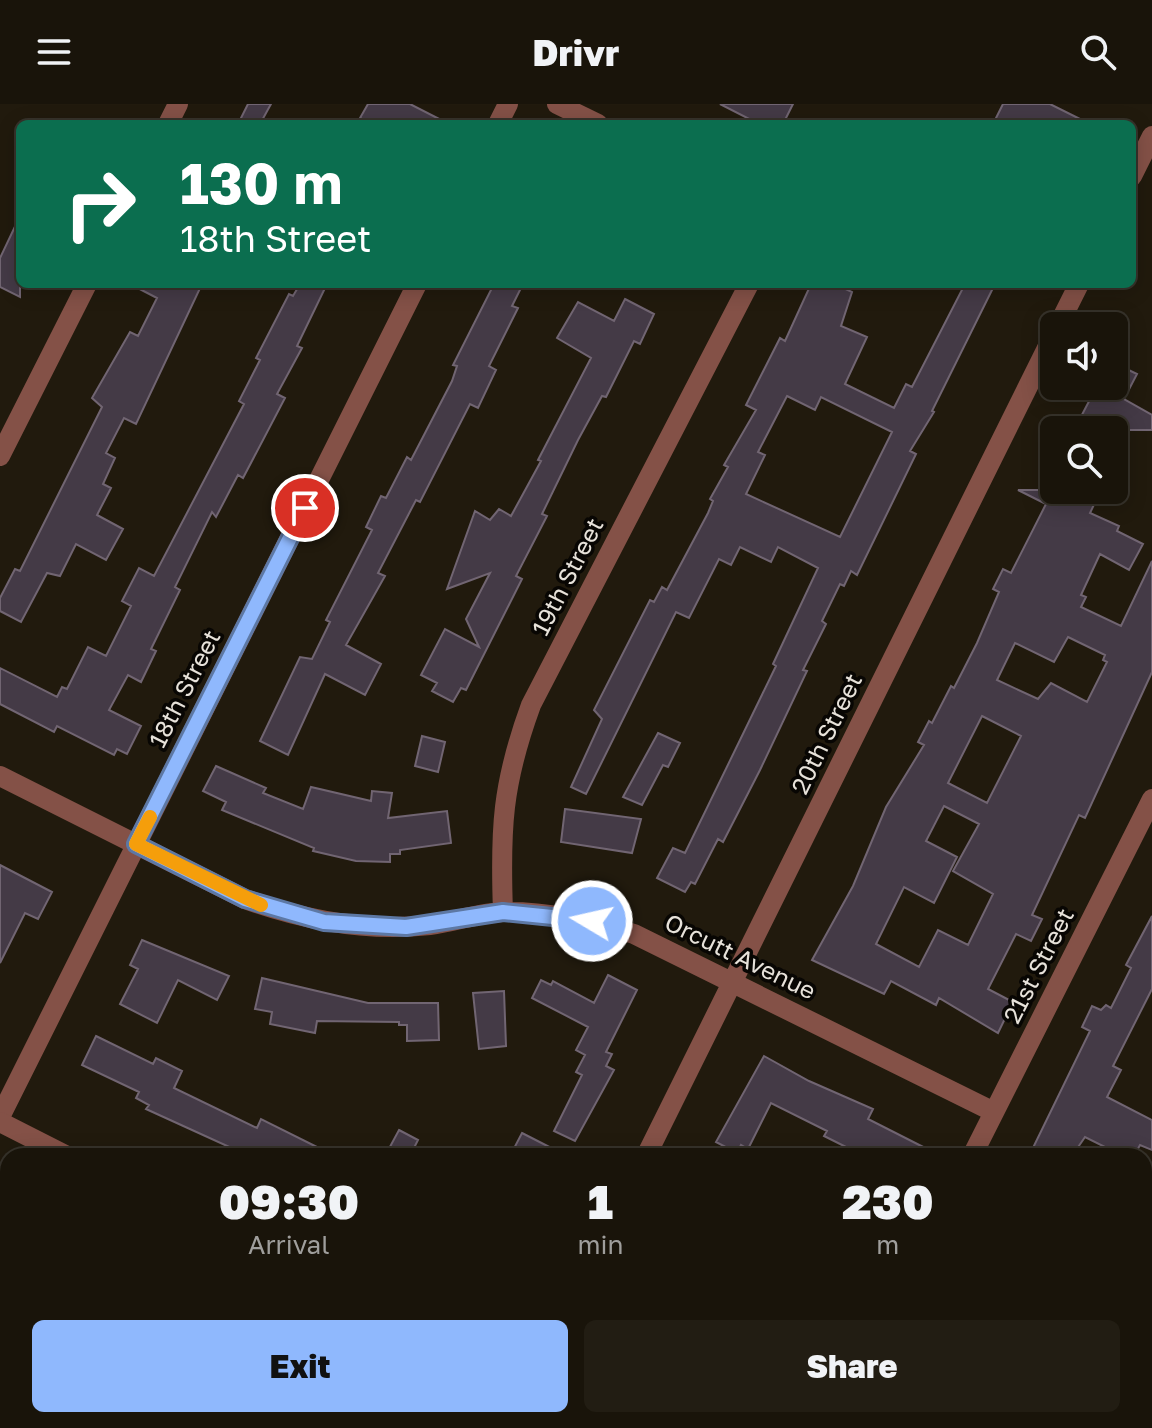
<!DOCTYPE html>
<html lang="en">
<head>
<meta charset="utf-8">
<style>
	body { margin:0; font-family:"Golos Text",sans-serif; background:#221d13; color:#f1f3f6; height:100vh; display:flex; flex-direction:column; font-size:30px; white-space:nowrap }
	* { box-sizing:border-box; margin:0 }
	p { font-size:26px; color:#9f9e9c }
	.icon { flex:none; width:44px; height:44px; fill:none; stroke:currentColor; stroke-width:2; stroke-linecap:round; stroke-linejoin:round }
	.map { position:relative; flex:1; overflow:hidden }
	.drawer { position:absolute; left:0px; top:1044px; width:1152px; height:280px; display:flex; flex-direction:column; background:#19140a; border-radius:24px 24px 0 0; box-shadow:0 4px 20px #0003,0 0 0 2px #37332b }
	.drawer>* { flex:none }
	.hud { position:absolute; left:16px; top:16px; width:1120px; height:168px; border-radius:12px; box-shadow:0 4px 20px #0003,0 0 0 2px #37332b; background:#0b6e4f; color:#fff; overflow:hidden }
	.tools { position:absolute; left:1040px; top:208px; display:grid; gap:16px }
	.tools a { display:grid; place-items:center; width:88px; height:88px; border-radius:12px; background:#19140a; box-shadow:0 4px 20px #0003,0 0 0 2px #37332b; font-size:40px }
	.pin { position:absolute; display:grid; place-items:center; width:68px; height:68px; color:#fff; margin:-34px; border:4px solid #fff; border-radius:50%; box-shadow:0 2px 8px #0007 }
	.me { position:absolute; width:88px; margin:-44px; rotate:279deg; stroke-linejoin:round; filter:drop-shadow(0 0 6px #0008) }
	.turn { display:flex; align-items:center; gap:28px; height:168px; padding:0 32px; font-size:36px }
	.turn .icon { width:104px; height:104px; stroke-width:2.5 }
	.turn b { display:block; font-size:56px; line-height:68px }
	.eta { display:flex; justify-content:space-evenly; align-items:center; height:136px; text-align:center }
	.eta b { font-size:48px; font-weight:800; line-height:56px }
	.button { display:flex; gap:16px; margin-top:auto; padding:16px 32px }
	.button a { flex:1; height:92px; border-radius:12px; background:#8fb8fd; color:#111; font-size:32px; font-weight:800; line-height:92px; text-align:center }
	.button a+a { background:#221d13; color:#f1f3f6 }
	header { display:flex; justify-content:space-between; align-items:center; height:104px; padding:0 32px; background:#19140a; font-size:36px; font-weight:800 }
	.map>svg:first-child { display:block }
	.green { fill:#333603 }
	.building { fill:#443a46; stroke:#716572; stroke-width:2; fill-rule:evenodd }
	.lines { fill:none; stroke-linecap:round; stroke-linejoin:round }
	.minor { stroke:#845147; stroke-width:20 }
	.tertiary { stroke:#845147; stroke-width:20 }
	.route-casing { stroke:#5d78a4; stroke-width:20 }
	.route { stroke:#8fb8fd; stroke-width:14 }
	.slow { stroke:#f59e0b; stroke-width:14 }
	.labels { text-anchor:middle; stroke-width:7; stroke-linejoin:round; paint-order:stroke }
	.street-label { font-size:24px; fill:#e7e2da; stroke:#080603 }
</style>
</head>
<body>
<header><svg class="icon" aria-label="menu" viewBox="0 0 24 24"><path d="M4 6h16M4 12h16M4 18h16"/></svg>Drivr<svg class="icon" aria-label="search" viewBox="0 0 24 24"><circle cx="10" cy="10" r="6"/><path d="M15 15l6 6"/></svg></header>
<div class="map">
<svg width="1152" height="1324" viewBox="0 0 1152 1324">
	<rect width="100%" height="100%" fill="#211a0d"/>
	<path class="green" d="M23 1316H159L154 1324H19Z"/>
	<path class="building" d="M248 0H271L260 20H238Z
		M368 0H410L449 20H372L360 14Z
		M720 0H793L783 20H759Z
		M1003 0H1050L1090 20H993Z
		M20 112V193L0 183V154Z
		M130 180H202L136 320 124 314 106 349 115 354 103 380 111 384 97 411 123 425 106 456 76 440 60 472 47 469 21 518 0 507V494L15 465 20 467 102 303 92 294 130 228 138 232 157 194Z
		M300 180H327L297 242 302 244 277 290 285 294 243 374 238 371 216 413 212 408 175 483 180 486 151 545 156 547 141 578 128 571 109 606 141 622 127 650 117 645 114 651 57 622 54 628 0 600V564L57 593 62 583 67 585 88 543 106 552 131 502 122 497 139 464 154 472 244 300 239 297 260 256 256 254 289 190 293 192Z
		M494 180H523L512 202 518 204 489 262 496 266 478 304 470 300 420 398 416 396 378 469 385 472 346 541 381 560 365 591 325 570 288 651 260 637 300 553 312 555 330 518 326 516 372 426 366 423 381 392 386 394 407 353 411 356 452 277 457 262 453 261Z
		M811 180H835L852 188 841 222 867 233 845 280 894 304 906 280 912 283 965 180H995L932 307 934 308 910 347 916 350 857 471 851 467 844 482 840 480 822 517 826 520 803 566 807 567 760 666 723 738 718 735 695 780 691 778 685 788 657 774 673 744 685 749 776 562 773 560 818 464 778 443 771 458 740 443 731 461 719 455 689 514 676 508 586 690 571 683 602 615 594 606 650 496 654 498 662 483 667 486 708 409 713 397 710 395 728 363 724 361 756 306 746 301 780 234 785 237ZM787 292 815 306 821 293 892 328 840 433 746 390 765 351 758 348Z
		M625 195 654 210 640 240 634 237 606 293 602 292 578 336 542 410 547 412 516 472 522 475 466 586 461 584 453 598 432 587 437 579 421 571 445 525 479 543 466 515 490 469 447 485 475 407 490 416 499 405 511 412 541 357 538 356 591 254 557 234 578 198 614 217Z
		M1114 259 1137 270 1124 295 1152 311V326H1074L1097 282H1114Z
		M1018 386H1101L1090 409 1119 422 1117 427 1143 440 1129 466 1100 450 1081 491 1086 493 1081 503 1121 522 1152 457V568L1085 714 1079 711 1032 811 1042 815 1031 837 1016 830 988 885 1013 898 998 929 939 894 936 901 891 877 884 890 812 856 853 782 886 703 924 641 918 638 929 617 932 619 951 582 954 584 977 539 999 488 993 485 1003 465 1011 469 1046 400ZM1068 533 1105 551 1103 556 1107 558 1087 598 1051 579 1038 595 997 576 1015 539 1054 558ZM982 612 1021 632 987 699 948 679ZM944 702 979 720 953 767 993 790 968 841 938 826 919 863 876 840 904 783 934 799 957 753 926 737Z
		M658 629 680 639 668 663 663 661 642 701 623 693Z
		M422 632 445 638 438 668 415 662Z
		M216 662 266 684 263 689 303 705 311 683 371 697 372 687 392 689 388 714 447 707 451 739 400 746V750H390V758L356 757 313 747 314 744 222 706 226 698 203 687Z
		M565 705 641 715 632 749 561 738Z
		M0 761 52 788 38 815 25 809 0 859Z
		M1152 812V885L1113 962 1121 966 1107 993 1152 1016V1046L1140 1041 1134 1052H1123L1085 1033 1072 1052H1029L1090 927 1082 923 1092 902 1101 906 1106 901 1111 904 1131 864 1126 861Z
		M142 836 229 872 217 896 178 876 157 919 120 900 138 865 130 861Z
		M608 871 637 886 606 948 612 950 606 962 614 966 575 1037 554 1027 582 971 576 968 585 951 576 946 588 923 532 894 541 876 551 881 553 877 594 899Z
		M262 874 368 899H438L439 936 407 937V921H399V918L317 917 315 929 270 920 272 908 255 905Z
		M504 887 506 942 479 945 473 889Z
		M96 932 153 960 156 954 182 967 174 984 257 1024 261 1015 335 1052H249L146 1005 149 1001 136 994 139 988 82 961Z
		M764 952 809 977 873 1005 868 1015 941 1052H864L824 1032 827 1027 771 999 748 1045 741 1041 737 1049 716 1038Z
		M399 1026 418 1036 410 1052H385Z
		M522 1029 567 1052H510Z"/>
	<g class="lines">
		<path class="minor" d="M557 0 598 20
			M168 20 178 0
			M498 20 508 0
			M1132 72 1152 32
			M1058 222 1079 180
			M0 352 87 180
			M0 672 245 795C306 817 366 828 430 821 455 818 478 809 503 808 548 807 592 817 634 830L994 1008
			M503 808C500 725 502 680 531 601L749 180
			M0 1013 417 180
			M646 1052 1054 230
			M972 1052 1152 695
			M509 1324 513 1316
			M837 1324 841 1316"/>
		<path class="tertiary" d="M0 1018 67 1052
			M590 1316 606 1324"/>
	</g>
	<g class="lines">
		<g class="route-casing">
			<path id="route" d="M305 404 136 740 245 795 324 818 406 823 503 808 592 817"/>
		</g>
		<use href="#route" class="route"/>
		<path class="slow" d="M150 713 136 740 261 801"/>
	</g>
	<g class="labels">
		<g class="street-label">
			<text transform="translate(568 473) rotate(-63)" y="8">19th Street</text>
			<text transform="translate(185 585) rotate(-63)" y="8">18th Street</text>
			<text transform="translate(827 630) rotate(-64)" y="8">20th Street</text>
			<text transform="translate(740 853) rotate(26)" y="8">Orcutt Avenue</text>
			<text transform="translate(1039 862) rotate(-63)" y="8">21st Street</text>
		</g>
	</g>
</svg>
<div class="tools">
<a><svg class="icon" aria-label="sound" viewBox="0 0 24 24"><path d="M4 9h4l5-4v14l-5-4H4zM17 9q2 3 0 6"/></svg></a>
<a><svg class="icon" aria-label="search" viewBox="0 0 24 24"><circle cx="10" cy="10" r="6"/><path d="M15 15l6 6"/></svg></a>
</div>
<div class="pin" style="left:305px;top:404px;background:#d93025"><svg class="icon" aria-label="arrive" viewBox="0 0 24 24"><path d="M6 21V4h12l-3 4 3 4H6"/></svg></div>
<svg class="me" style="left:592px;top:817px" viewBox="-20 -20 40 40"><circle r="17" fill="#8fb8fd" stroke="#fff" stroke-width="3"/><path d="M0-11L8 9 0 5-8 9z" fill="#fff"/></svg>
<div class="hud">
<div class="turn"><svg class="icon" aria-label="right" viewBox="0 0 24 24"><path d="M7 20v-9h11M14 6l5 5-5 5"/></svg><div><b>130 m</b>18th Street</div></div>
</div>
<section class="drawer">
<div class="eta">
<div><b>09:30</b><p>Arrival</p></div>
<div><b>1</b><p>min</p></div>
<div><b>230</b><p>m</p></div>
</div>
<div class="button"><a>Exit</a><a>Share</a></div>
</section>
</div>
</body>
</html>
